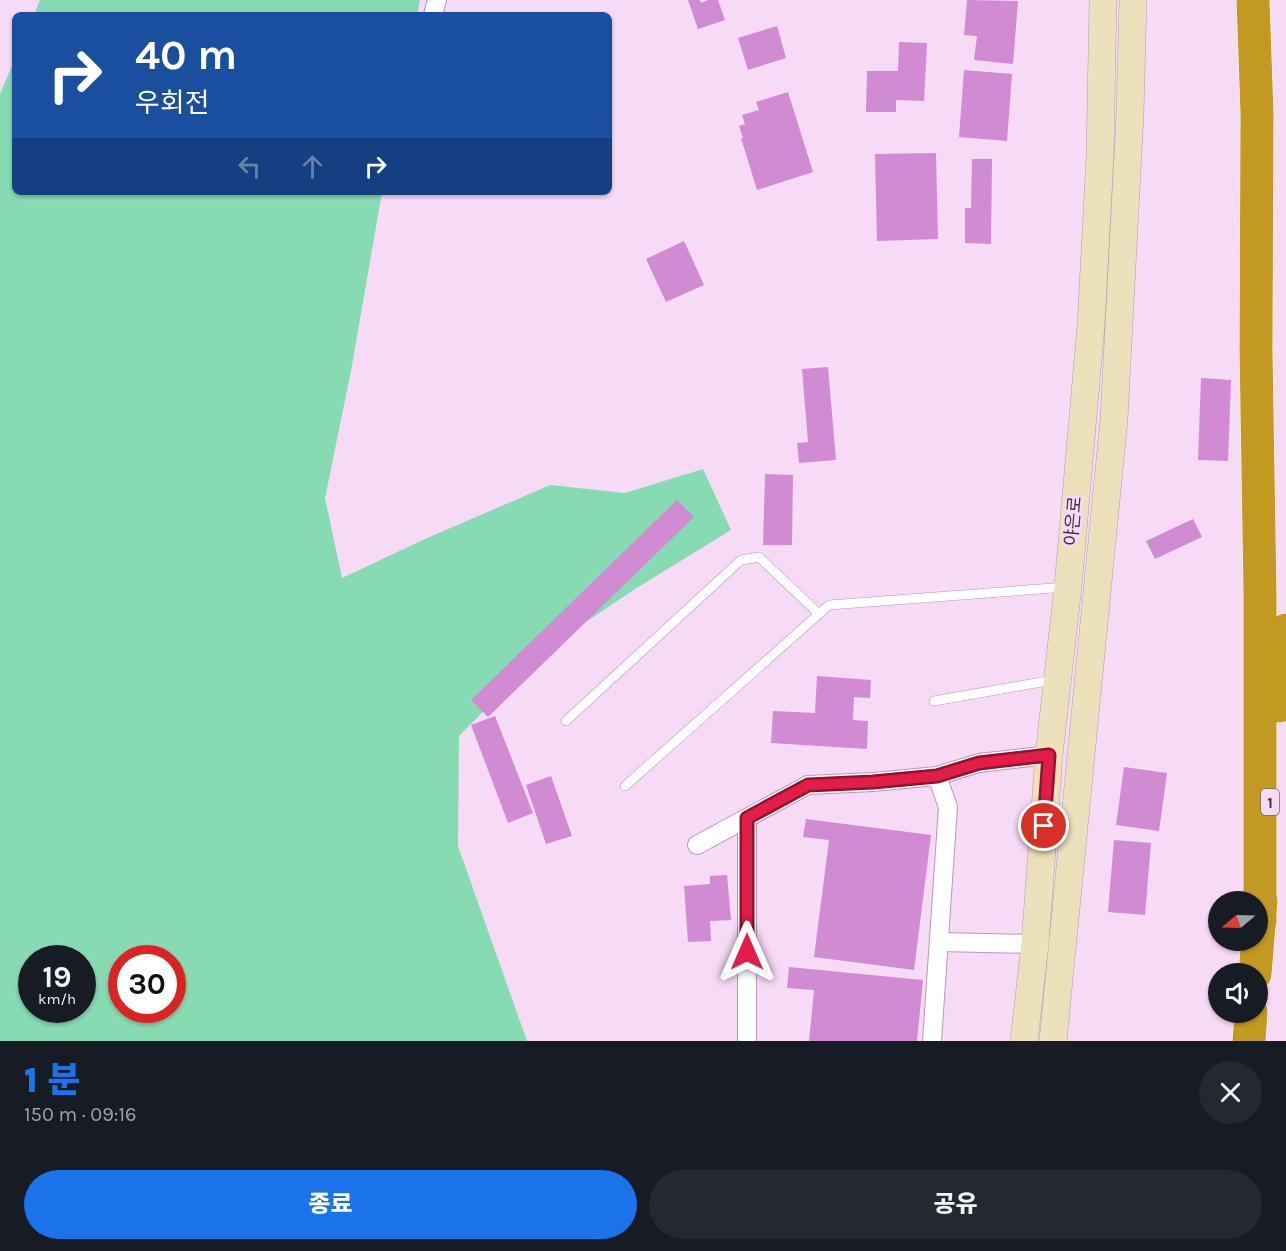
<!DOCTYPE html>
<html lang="ko">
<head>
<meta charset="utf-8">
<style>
	body { margin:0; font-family:Karla,"Noto Sans KR",sans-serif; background:#242831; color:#f1f3f6; height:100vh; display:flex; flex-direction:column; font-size:22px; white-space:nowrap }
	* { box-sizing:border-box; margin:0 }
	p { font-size:20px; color:#9ea1a6 }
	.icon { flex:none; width:33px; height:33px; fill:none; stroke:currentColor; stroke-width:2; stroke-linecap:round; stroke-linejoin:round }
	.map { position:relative; height:1041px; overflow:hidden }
	.details { display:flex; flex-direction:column; background:#171b24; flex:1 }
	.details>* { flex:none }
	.hud { position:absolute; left:12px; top:12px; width:600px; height:183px; border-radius:9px; box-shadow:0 2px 4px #0004; background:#1a4fa0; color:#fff; overflow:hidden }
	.needle { width:39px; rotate:251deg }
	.fabs { position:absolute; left:1208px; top:891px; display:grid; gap:12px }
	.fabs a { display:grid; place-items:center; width:60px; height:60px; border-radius:50%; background:#171b24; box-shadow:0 2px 4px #0004; font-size:30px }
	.speed { position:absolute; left:18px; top:945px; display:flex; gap:12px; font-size:30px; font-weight:700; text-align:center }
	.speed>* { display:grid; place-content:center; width:78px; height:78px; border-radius:50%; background:#171b24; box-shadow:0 2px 4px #0004; line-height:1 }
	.speed small { font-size:15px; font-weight:400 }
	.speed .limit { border:9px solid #d22; background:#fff; color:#111 }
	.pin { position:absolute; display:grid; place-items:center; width:51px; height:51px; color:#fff; margin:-26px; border:3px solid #fff; border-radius:50%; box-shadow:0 2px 6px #0007 }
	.me { position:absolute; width:66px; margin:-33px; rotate:0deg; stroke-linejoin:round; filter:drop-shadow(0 0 4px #0008) }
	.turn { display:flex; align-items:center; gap:21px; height:126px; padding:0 24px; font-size:27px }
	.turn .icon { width:78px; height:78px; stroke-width:2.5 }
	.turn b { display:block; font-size:42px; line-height:51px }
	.lanes { display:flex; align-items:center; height:57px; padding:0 24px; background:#0003; justify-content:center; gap:30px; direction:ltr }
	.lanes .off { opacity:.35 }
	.round { display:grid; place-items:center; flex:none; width:63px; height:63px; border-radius:32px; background:#242831 }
	.headline { display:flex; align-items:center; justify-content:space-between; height:102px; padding:0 24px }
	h1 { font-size:36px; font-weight:800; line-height:45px; color:#1a73e8 }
	.cta { display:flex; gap:12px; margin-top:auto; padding:12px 24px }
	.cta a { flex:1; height:69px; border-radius:36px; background:#1a73e8; color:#fff; font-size:24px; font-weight:800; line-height:69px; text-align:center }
	.cta a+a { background:#242831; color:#f1f3f6 }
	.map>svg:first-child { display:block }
	.green { fill:#87dbb2; fill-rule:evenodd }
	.building { fill:#d08bd3 }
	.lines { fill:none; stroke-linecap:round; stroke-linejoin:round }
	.lane-casing { stroke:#b69ab5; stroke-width:10 }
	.street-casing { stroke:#b69ab5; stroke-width:20 }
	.secondary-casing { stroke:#b69ab5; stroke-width:28 }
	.highway-casing { stroke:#fff; stroke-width:34 }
	.lane { stroke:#fff; stroke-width:9 }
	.street { stroke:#fff; stroke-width:18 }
	.secondary { stroke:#ede1bc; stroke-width:27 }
	.highway { stroke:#c39a21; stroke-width:33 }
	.route-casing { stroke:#92132f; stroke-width:15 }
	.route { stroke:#e11d48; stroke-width:10 }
	.labels { text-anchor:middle; stroke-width:5; stroke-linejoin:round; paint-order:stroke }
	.shield { fill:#f7daf6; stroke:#766575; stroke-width:1.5 }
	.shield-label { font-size:16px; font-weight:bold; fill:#3f333e }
	.street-label { font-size:18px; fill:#3f333e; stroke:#f7daf6 }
</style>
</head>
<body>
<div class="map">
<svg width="1286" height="1041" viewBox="0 0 1286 1041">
	<rect width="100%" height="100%" fill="#f7daf6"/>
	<path class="green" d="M40 0H420L417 15H34Z
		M15 59V192H382L351 371 325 498 342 578 425 539 550 485 625 493 703 469 731 530 635 589 544 650 459 736 458 846 527 1041H0V94ZM32 958H82V1010H32ZM122 958H172V1010H122Z"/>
	<path class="building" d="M688 0H700L701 3 708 0H718L725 20 698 29Z
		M967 0 1018 1 1013 64 974 60 977 36 964 35Z
		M777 26 786 58 748 70 738 38Z
		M899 42 927 43 924 101 896 100V112H866L867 71H898Z
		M964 70 1012 74 1007 141 959 137Z
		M788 92 813 172 757 190 741 138H743L739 126 745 124 742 115 759 110 756 102Z
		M936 153 938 239 877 241 875 154Z
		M972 159H992L991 244 965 243V208H971Z
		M684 241 704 285 666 302 646 259Z
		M828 367 836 460 799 463 797 443 808 442 802 369Z
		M1201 378 1231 380 1228 461 1198 460Z
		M765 474 793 475 792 545H763Z
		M677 500 694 517 488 717 471 700Z
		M1193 519 1202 537 1155 559 1146 541Z
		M817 676 871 680 870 698 854 697 853 720 868 721 867 749 771 743 773 711 815 713Z
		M495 716 533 813 508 823 471 725Z
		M1124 767 1167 773 1159 831 1116 825Z
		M551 776 572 836 546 844 526 785Z
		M806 819 931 835 914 970 814 957 829 840 803 837Z
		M1114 840 1151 843 1145 915 1108 912Z
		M727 875 731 920 710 921 711 941 688 942 684 886 710 884V876Z
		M789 967 923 980 917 1041H809L814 990 787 988Z"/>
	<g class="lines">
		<g class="lane-casing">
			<path id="lane" d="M934 701 1053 680
				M566 721 741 560 759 557 819 614
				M625 786 829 605 1067 587"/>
		</g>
		<g class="street-casing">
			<path id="street" d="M433 15 437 0
				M697 845 808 785 873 782 937 776
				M939 942 1035 944
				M747 1041V818
				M932 1041 948 807 937 776 979 763 1049 755"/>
		</g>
		<g class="secondary-casing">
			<path id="secondary" d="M1024 1041 1035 944 1049 755 1068 587 1091 325 1100 157 1103 0
				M1053 1041 1114 419 1130 114 1133 0"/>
		</g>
		<g class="highway-casing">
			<path id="highway" d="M1253 0 1257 113 1256 350 1260 594V922
				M1279 706 1286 630
				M1255 974 1261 901
				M1249 1041 1251 1012"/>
		</g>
		<use href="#lane" class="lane"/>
		<use href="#street" class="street"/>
		<use href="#secondary" class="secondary"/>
		<use href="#highway" class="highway"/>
	</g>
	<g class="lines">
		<g class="route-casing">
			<path id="route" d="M747 952V818L808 785 873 782 937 776 979 763 1049 755 1044 826"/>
		</g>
		<use href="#route" class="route"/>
	</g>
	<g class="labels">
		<rect class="shield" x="1261" y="789" width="18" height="26" rx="4.5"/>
		<g class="shield-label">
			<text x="1270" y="808">1</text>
		</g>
		<g class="street-label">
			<text transform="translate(1073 521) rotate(-85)" y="6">야은로</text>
		</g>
	</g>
</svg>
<div class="fabs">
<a><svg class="needle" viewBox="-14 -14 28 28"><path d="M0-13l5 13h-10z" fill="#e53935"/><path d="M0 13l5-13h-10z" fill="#9ea1a6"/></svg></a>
<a><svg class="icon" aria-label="sound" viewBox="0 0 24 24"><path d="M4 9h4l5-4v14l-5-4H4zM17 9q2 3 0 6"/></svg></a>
</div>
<div class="speed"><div>19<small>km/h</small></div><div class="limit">30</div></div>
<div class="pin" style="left:1044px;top:826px;background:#d93025"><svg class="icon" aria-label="arrive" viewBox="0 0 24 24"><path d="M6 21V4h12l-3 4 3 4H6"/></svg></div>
<svg class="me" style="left:747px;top:952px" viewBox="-20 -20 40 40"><path d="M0-17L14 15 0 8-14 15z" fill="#e11d48" stroke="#fff" stroke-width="4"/></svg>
<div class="hud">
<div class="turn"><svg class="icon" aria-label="right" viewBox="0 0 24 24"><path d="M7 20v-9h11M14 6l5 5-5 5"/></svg><div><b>40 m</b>우회전</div></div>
<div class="lanes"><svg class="icon off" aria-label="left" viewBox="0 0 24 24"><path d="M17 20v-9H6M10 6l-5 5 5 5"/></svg><svg class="icon off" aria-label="ahead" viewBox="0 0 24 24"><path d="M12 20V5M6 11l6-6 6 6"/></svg><svg class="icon" aria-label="right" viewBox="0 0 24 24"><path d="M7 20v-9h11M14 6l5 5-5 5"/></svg></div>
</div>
</div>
<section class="details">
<div class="headline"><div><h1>1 분</h1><p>150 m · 09:16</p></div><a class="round"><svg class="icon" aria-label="close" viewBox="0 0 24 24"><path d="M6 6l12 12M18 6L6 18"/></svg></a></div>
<div class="cta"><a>종료</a><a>공유</a></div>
</section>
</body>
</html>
